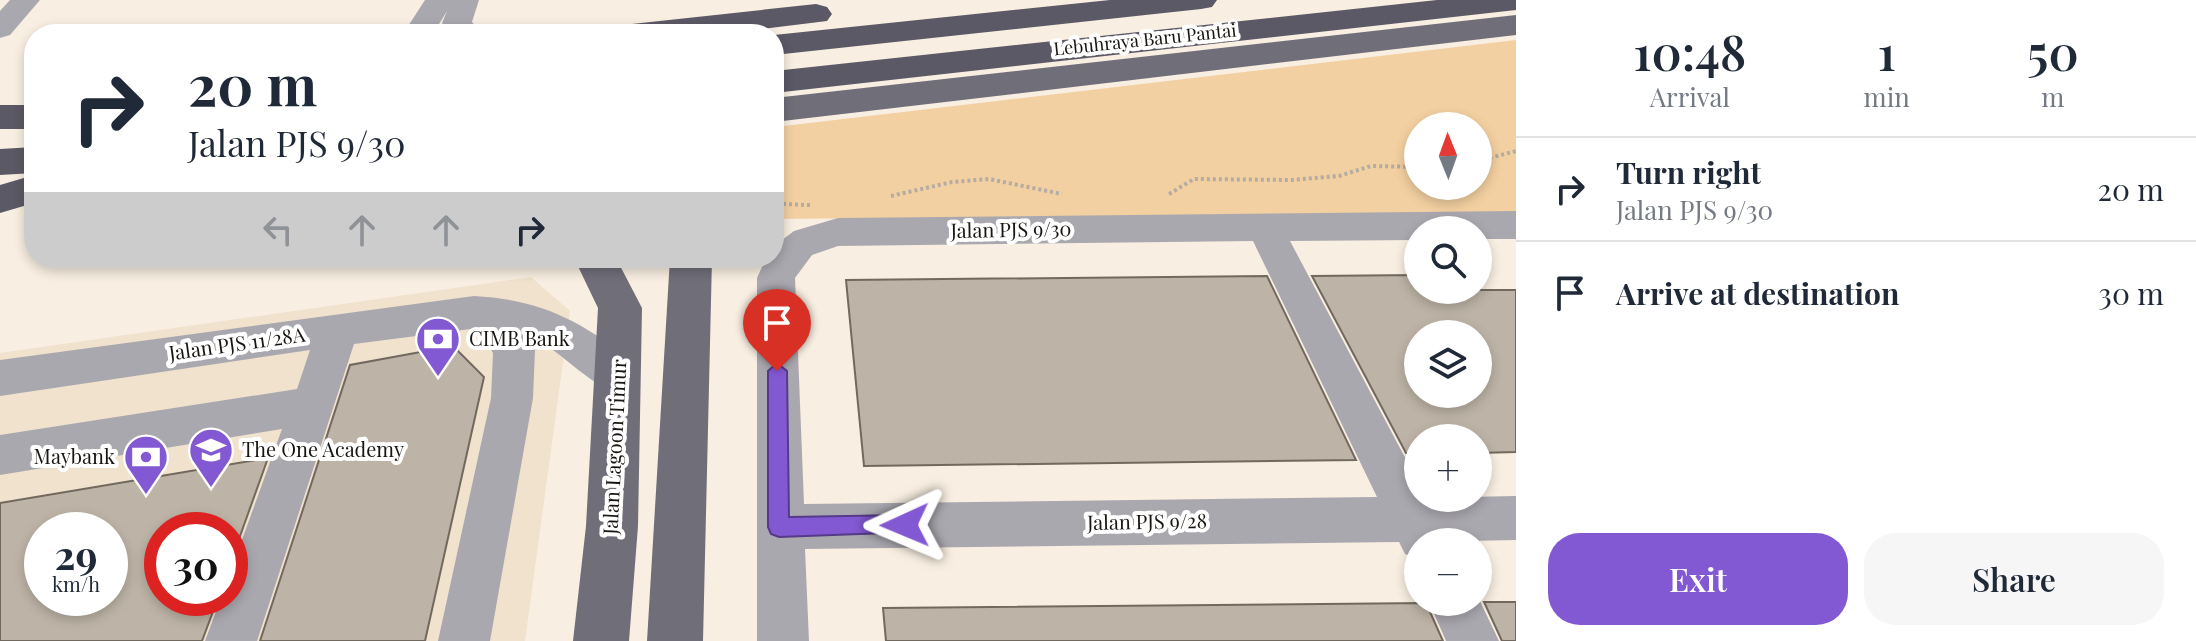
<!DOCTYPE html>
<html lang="en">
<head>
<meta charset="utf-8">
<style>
	body { margin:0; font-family:"Playfair Display",serif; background:#f6f6f7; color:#1f2937; height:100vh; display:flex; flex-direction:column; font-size:30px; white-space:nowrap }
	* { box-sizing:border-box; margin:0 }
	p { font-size:26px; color:#747a83 }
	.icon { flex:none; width:44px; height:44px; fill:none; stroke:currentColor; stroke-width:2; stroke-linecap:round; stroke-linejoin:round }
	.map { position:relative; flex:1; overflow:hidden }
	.sheet { display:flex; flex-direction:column; background:#fff; width:680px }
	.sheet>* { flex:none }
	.guide { position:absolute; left:24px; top:24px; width:760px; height:244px; border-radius:32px; box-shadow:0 4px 12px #0003; background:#fff; color:#1f2937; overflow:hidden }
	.needle { width:52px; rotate:359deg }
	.fabs { position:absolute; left:1404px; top:112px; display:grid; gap:16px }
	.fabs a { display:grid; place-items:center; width:88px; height:88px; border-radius:50%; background:#fff; box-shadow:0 4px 12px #0003; font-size:40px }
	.speed { position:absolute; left:24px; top:512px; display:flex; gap:16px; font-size:40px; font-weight:700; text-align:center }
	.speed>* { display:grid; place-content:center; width:104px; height:104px; border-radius:50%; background:#fff; box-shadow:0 4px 12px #0003; line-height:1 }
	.speed small { font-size:20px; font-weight:400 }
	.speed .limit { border:12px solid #d22; background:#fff; color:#111 }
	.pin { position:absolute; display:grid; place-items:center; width:68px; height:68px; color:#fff; margin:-82px -34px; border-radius:50% 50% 50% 0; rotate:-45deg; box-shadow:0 0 8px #0007 }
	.pin .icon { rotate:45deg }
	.me { position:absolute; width:88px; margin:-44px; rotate:269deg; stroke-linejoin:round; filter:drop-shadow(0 0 6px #0008) }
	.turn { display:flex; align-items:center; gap:28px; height:168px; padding:0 32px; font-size:36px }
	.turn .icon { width:104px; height:104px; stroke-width:2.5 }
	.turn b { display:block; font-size:56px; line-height:68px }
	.lanes { display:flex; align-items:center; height:76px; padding:0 32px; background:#0003; justify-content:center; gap:40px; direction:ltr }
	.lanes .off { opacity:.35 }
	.eta { display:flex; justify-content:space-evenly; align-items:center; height:136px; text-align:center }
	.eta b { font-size:48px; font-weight:600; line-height:56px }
	.button { display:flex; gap:16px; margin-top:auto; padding:16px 32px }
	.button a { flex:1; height:92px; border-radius:32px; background:#8359d3; color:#fff; font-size:32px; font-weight:600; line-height:92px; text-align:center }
	.button a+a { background:#f6f6f7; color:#1f2937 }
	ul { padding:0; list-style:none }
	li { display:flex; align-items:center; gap:24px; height:104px; padding:0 32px; border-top:2px solid #e0e1e3 }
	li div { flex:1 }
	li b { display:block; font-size:30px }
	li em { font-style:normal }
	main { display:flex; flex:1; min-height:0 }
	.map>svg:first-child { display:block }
	.built { fill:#f1e2ce; fill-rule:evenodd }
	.green { fill:#f3d0a1; fill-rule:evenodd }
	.building { fill:#bdb3a6; stroke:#72695e; stroke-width:2; fill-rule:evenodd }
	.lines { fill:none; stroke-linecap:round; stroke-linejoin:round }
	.path { stroke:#b4aca2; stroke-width:4; stroke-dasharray:3 3; stroke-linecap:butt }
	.minor { fill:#aaa8af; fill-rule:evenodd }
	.major { fill:#706e79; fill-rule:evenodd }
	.highway { fill:#5c5966; fill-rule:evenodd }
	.route { fill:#8359d3; stroke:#553a89; stroke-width:2 }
	.labels { text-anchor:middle; stroke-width:8; stroke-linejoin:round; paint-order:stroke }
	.far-street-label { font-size:18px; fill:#191511; stroke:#fff }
	.street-label { font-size:20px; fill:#191511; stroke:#fff }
	.poi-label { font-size:20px; fill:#191511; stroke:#fff; text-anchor:start }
</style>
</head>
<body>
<main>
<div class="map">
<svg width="1516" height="641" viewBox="0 0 1516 641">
	<rect width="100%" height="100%" fill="#f8eee1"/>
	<path class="built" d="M531 277 570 311 525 641H0V353ZM42 530H110V598H42ZM162 530H230V598H162Z"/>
	<path class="green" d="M1516 40V212L774 219V132L784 126ZM1418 126H1478V186H1418Z"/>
	<path class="building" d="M1418 275V290H1516V452L1478 453V438H1418V453H1406L1312 276ZM1418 334H1478V394H1418Z
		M1267 276 1356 460 864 466 846 280Z
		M453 346 484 377 425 641H260L350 365Z
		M268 458 230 564V530H162V598H218L202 641H0V503ZM42 530H110V598H42Z
		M1484 602H1516V641H1502Z
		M1426 603 1443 641H886L883 608Z"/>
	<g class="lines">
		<path class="path" d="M1478 161 1516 151
			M1169 194 1194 179 1292 180 1339 176 1371 166 1418 167
			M891 196 952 182 989 179 1062 194
			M783 204 810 205"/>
		<path class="minor" d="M10 0H40L10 35 0 38V11Z
			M425 0H479L472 22 482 34H451L442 23 447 11 433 34H403Z
			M1516 211V239H1478V230H1418V240L1290 241 1418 482V498L1516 496V540L1418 542V559L1405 554 1399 542 805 549 809 641H757V278L766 258H774V246L794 231 838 218ZM1253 241 1377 497 804 504 795 278 812 255 838 246Z
			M474 296C543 300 580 321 634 362L640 375 634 388C628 390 622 393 616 392 591 387 555 345 526 334L535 350 533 398 490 641H438L491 398 493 353 481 333 471 329 354 344 257 641H205L221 598H230V573L282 429 0 475V435L297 389 310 350 0 396V360Z
			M1478 597 1499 641H1446L1429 602H1478Z"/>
		<path class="major" d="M1516 15V35L774 122V98Z
			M574 258H616L642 308 638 526 629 641H573L586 526 598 308Z
			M670 258H712L703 641H647Z"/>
		<path class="highway" d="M1110 0H1217L1212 7 1201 9 774 55V35Z
			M1437 0H1516V10L774 93V71Z
			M816 4 827 7 832 14 827 21 722 34H616L620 27 632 24Z
			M0 105H34V129H0Z
			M34 147V173L0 175V149Z
			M34 175V203L0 213V185Z"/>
	</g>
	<path class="route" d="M777 363 787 371 789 517 905 515 913 518 916 525 913 532 779 537 771 534 768 527V371Z"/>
	<defs>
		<g id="bank-pin" transform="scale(2.3)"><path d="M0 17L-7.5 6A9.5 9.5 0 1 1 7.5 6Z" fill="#8359d3" stroke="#fff"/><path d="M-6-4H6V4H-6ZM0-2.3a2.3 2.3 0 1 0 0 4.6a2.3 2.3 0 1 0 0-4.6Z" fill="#fff"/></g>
		<g id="university-pin" transform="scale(2.3)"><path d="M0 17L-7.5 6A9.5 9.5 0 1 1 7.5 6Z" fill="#8359d3" stroke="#fff"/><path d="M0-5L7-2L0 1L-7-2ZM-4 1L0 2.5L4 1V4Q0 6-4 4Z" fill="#fff"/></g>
	</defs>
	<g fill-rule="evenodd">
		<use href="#bank-pin" x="438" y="339"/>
		<use href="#university-pin" x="211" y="450"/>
		<use href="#bank-pin" x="146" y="457"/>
	</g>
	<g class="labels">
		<g class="far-street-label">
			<text transform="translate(1145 40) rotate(-6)" y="6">Lebuhraya Baru Pantai</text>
		</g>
		<g class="street-label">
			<text transform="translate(1011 230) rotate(-1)" y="7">Jalan PJS 9/30</text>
			<text transform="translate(237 344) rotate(-8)" y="7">Jalan PJS 11/28A</text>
			<text transform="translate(615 447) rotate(-87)" y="7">Jalan Lagoon Timur</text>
			<text transform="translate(1147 522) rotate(-1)" y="7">Jalan PJS 9/28</text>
		</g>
		<g class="poi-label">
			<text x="469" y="346">CIMB Bank</text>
			<text x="242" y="457">The One Academy</text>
			<text x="115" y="464" text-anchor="end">Maybank</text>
		</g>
	</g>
</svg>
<div class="fabs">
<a><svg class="needle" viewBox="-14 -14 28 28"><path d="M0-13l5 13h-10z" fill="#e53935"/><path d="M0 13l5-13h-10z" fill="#747a83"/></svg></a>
<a><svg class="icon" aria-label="search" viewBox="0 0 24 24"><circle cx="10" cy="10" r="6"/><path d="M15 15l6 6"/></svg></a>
<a><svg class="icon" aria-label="layers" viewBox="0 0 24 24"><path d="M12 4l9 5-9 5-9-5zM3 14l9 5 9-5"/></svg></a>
<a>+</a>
<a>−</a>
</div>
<div class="speed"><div>29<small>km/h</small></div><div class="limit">30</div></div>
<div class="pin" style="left:777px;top:371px;background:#d93025"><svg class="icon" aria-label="arrive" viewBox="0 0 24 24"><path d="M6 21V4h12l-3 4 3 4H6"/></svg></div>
<svg class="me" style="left:905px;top:525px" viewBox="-20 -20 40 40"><path d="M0-17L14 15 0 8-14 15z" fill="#8359d3" stroke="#fff" stroke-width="4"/></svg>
<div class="guide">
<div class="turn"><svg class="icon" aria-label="right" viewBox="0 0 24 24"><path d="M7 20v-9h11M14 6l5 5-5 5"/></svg><div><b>20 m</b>Jalan PJS 9/30</div></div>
<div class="lanes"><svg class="icon off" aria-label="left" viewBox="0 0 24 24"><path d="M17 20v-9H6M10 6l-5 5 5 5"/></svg><svg class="icon off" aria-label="ahead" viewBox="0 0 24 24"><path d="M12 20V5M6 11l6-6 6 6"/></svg><svg class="icon off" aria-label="ahead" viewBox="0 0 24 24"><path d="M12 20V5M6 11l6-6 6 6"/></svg><svg class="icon" aria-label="right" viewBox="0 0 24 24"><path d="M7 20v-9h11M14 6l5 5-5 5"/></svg></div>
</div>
</div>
<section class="sheet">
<div class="eta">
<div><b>10:48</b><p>Arrival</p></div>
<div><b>1</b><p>min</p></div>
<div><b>50</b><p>m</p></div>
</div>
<ul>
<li><svg class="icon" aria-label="right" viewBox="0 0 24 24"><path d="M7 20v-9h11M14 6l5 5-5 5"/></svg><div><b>Turn right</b><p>Jalan PJS 9/30</p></div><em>20 m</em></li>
<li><svg class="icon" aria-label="arrive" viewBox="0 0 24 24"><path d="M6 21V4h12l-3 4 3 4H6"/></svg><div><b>Arrive at destination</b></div><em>30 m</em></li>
</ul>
<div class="button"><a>Exit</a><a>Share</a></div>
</section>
</main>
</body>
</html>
